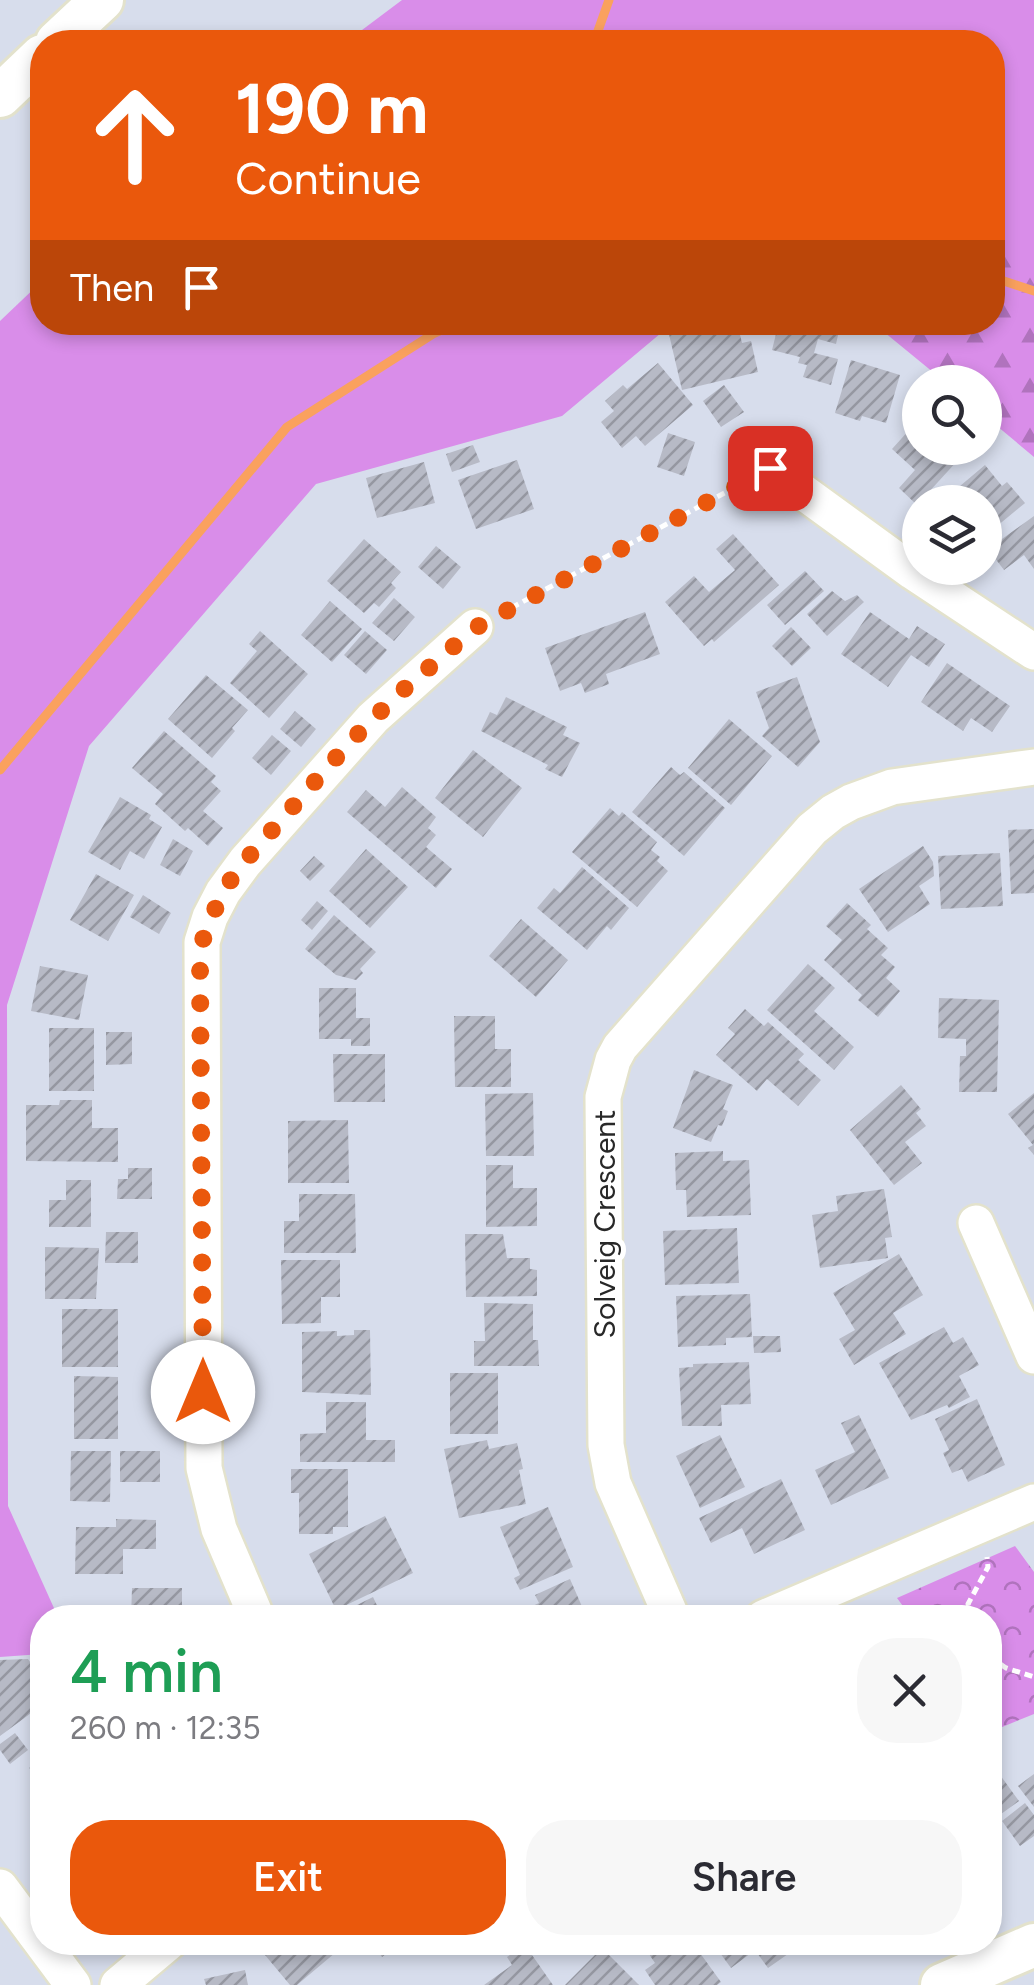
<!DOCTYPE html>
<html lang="en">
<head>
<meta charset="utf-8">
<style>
	body { margin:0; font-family:Figtree,sans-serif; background:#f7f7f7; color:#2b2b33; height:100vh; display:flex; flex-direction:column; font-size:38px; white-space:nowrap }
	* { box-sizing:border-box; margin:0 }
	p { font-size:32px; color:#7c7c81 }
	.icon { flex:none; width:55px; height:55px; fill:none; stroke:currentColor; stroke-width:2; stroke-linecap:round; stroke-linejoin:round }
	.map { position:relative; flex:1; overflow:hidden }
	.side { position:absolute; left:30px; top:1605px; width:972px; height:350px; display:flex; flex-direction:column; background:#fff; border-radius:40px; box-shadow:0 5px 15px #0003 }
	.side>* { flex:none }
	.guide { position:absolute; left:30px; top:30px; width:975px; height:305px; border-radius:40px; box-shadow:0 5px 15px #0003; background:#ea580c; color:#fff; overflow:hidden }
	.controls { position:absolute; left:902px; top:365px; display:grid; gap:20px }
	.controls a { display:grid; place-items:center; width:100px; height:100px; border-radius:50%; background:#fff; box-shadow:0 5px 15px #0003; font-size:50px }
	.pin { position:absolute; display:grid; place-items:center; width:85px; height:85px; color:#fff; margin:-42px; border-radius:20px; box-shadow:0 5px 15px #0006 }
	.me { position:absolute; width:110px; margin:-55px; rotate:0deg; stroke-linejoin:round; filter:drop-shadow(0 0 8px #0008) }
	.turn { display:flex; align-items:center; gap:35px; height:210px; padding:0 40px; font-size:45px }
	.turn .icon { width:130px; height:130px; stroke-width:2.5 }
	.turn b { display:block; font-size:70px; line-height:85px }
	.then { display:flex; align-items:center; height:95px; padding:0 40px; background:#0003; gap:20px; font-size:38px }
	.round { display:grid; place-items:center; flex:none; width:105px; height:105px; border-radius:40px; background:#f7f7f7 }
	.summary { display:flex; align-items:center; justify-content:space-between; height:170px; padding:0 40px }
	h1 { font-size:60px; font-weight:600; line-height:75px; color:#1e9e55 }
	.cta { display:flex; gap:20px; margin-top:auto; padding:20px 40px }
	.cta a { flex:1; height:115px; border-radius:40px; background:#ea580c; color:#fff; font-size:40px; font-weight:600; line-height:115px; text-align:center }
	.cta a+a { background:#f7f7f7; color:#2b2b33 }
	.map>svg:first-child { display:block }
	.grass { fill:#d98de9 }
	.forest { fill:url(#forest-firs) }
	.park { fill:url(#park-crowns) }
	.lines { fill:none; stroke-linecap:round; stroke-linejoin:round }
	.stream { stroke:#faa15e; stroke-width:9 }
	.building { fill:url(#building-hatch) }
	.minor-casing { stroke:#e3e2cc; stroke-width:40 }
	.tertiary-casing { stroke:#e3e2cc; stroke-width:48 }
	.path { stroke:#fff; stroke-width:5; stroke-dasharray:8 5; stroke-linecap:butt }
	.minor { stroke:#fff; stroke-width:35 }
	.tertiary { stroke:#fff; stroke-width:42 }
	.route { stroke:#ea580c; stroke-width:18; stroke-dasharray:0 32.4 }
	.labels { text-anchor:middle; stroke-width:10; stroke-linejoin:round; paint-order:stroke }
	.street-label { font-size:30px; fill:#282828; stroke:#fff }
</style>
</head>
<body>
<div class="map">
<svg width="1034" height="1985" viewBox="0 0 1034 1985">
	<defs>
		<pattern id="forest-firs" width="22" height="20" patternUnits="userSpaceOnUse" patternTransform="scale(2.5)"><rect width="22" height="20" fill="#d98de9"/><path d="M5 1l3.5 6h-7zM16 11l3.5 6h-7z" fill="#b073bd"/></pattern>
		<pattern id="park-crowns" width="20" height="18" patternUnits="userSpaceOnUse" patternTransform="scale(2.5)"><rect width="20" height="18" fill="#d98de9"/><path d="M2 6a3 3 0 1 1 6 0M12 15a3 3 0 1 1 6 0" fill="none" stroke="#b073bd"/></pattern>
		<pattern id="building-hatch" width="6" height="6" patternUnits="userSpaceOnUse" patternTransform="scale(2.5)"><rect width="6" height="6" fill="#b7bac6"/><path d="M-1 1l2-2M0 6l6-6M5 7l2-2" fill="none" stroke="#9597a1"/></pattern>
	</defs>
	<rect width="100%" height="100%" fill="#d7ddec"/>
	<path class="grass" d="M402 0H1034V385L992 322V42H346Z
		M42 281V322L673 323 562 416 316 484 89 746 7 1005 8 1506 58 1617 42 1618V1654L0 1657V321Z"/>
	<path class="forest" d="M993 223 1034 252V457L985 416V382H945L873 323 992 322Z"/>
	<path class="park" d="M1015 1546 1034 1572V1714L990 1732V1618L911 1617 897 1598Z"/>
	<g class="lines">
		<path class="stream" d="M594 42 609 0
			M992 277 1034 291
			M0 770 287 427 433 334 459 322"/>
	</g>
	<path class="building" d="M703 322H737L742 343 751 341 758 372 682 390 668 330Z
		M779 322H841L836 344 818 339 814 353 838 359 831 385 803 377 807 365 798 363 800 357 772 350Z
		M851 360 900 375 886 423 862 416 860 421 835 413Z
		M658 363 693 405 645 446 636 436 622 448 601 422 614 411 605 401 623 385 627 389Z
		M724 385 744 412 721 427 703 401Z
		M920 418V448H969L917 505 899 488 915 470 892 449Z
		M668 433 695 442 684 476 657 467Z
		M473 445 480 462 452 472 446 454Z
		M517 460 534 509 476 529 458 480Z
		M424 462 435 503 377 518 366 478Z
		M985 465 1002 486 1007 482 1025 503 985 536V502H941Z
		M1034 516V569L1024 555 1004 570 988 549Z
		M733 534 779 585 714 642 712 639 704 646 665 602 694 576 709 592 735 570 716 549Z
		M364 539 401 572 391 583 396 588 379 607 374 603 364 613 327 581Z
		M436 546 461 567 443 589 418 567Z
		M805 571 824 591 785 625 767 605Z
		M832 591 845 601 857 595 864 602 827 636 807 614Z
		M394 598 415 617 394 641 372 623Z
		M330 601 362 629 332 662 301 635Z
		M645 612 660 654 606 674 609 684 585 693 581 683 560 691 545 648Z
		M870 612 909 639 917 626 945 644 929 667 911 655 888 687 841 654Z
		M791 627 811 648 792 666 772 646Z
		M260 631 308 674 269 718 230 683 257 651 249 644Z
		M365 631 387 650 366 674 344 655Z
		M947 663 1010 706 992 732 971 718 963 731 921 702Z
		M206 675 248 710 232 728 235 731 212 758 168 719Z
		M797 677 820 742 798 767 762 736 769 728 756 692Z
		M506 697 567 727 563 735 580 743 562 777 545 769 548 765 481 731 490 712 497 715Z
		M295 711 316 729 301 747 280 729Z
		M729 719 772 756 731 805 688 768Z
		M164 731 216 776 211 782 221 791 203 811 223 828 208 846 188 828 185 831 155 804 163 794 132 768Z
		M272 735 291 751 271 775 252 758Z
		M473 750 522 788 483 837 435 798Z
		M671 767 680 775 684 772 725 808 684 856 632 812Z
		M402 787 436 817 428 828 436 835 426 847 452 869 436 888 347 812 366 790 385 807Z
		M120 797 151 815 149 819 162 827 144 859 130 851 120 870 88 852Z
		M610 808 619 816 622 812 657 842 651 850 660 857 657 861 668 871 637 907 572 852Z
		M1034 829V893L1011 894 1008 830Z
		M173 839 193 851 180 876 160 865Z
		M923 846 933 862 934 876 919 886 930 904 888 932 859 889Z
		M366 849 408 887 370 928 329 891Z
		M1000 853 1003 906 941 909 938 856Z
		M314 856 325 866 310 881 300 871Z
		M582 867 629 908 611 930 607 926 587 950 537 908 554 888 560 893Z
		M96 874 134 895 108 941 70 920Z
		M143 895 171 913 159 934 130 917Z
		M317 901 328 911 312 930 301 920Z
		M847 903 871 925 867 929 888 948 881 955 895 967 886 978 900 991 878 1017 858 1000 862 995 824 960 842 940 826 926Z
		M334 915 376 952 360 969 363 973 356 980 336 975 305 949Z
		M521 919 568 960 536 997 489 956Z
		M808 964 835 988 814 1011 854 1047 834 1070 767 1010Z
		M40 966 88 975 79 1020 31 1011Z
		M319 988H356V1018H370V1046H351V1039H319Z
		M939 998 999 1000 997 1092H959L960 1056H966V1039L938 1038Z
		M745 1009 764 1026 768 1022 804 1054 798 1060 821 1080 798 1106 767 1079 757 1091 716 1055 735 1034 728 1028Z
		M454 1016H495V1049H511V1087H455Z
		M49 1028H94V1091H49Z
		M106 1032H132V1064L106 1065Z
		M333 1054H385V1102H334Z
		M694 1070 733 1085 723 1109 728 1111 722 1126 718 1125 711 1142 673 1128Z
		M901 1085 921 1109 916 1113 926 1126 905 1142 922 1163 894 1185 850 1130Z
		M533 1093 534 1156H486L485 1094Z
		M1034 1093V1155L1028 1148 1033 1145 1008 1114Z
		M60 1100H92V1128H118V1162L26 1161V1105H59Z
		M348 1120 349 1183H288V1121Z
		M723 1151V1161L749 1160 751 1215 687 1217 686 1190H676L675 1153Z
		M486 1165H513V1188H537V1226L486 1227Z
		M128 1168H152V1199H117L118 1179H128Z
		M66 1180H91V1227H49V1200H66Z
		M884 1189 892 1237 885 1238 888 1258 820 1268 812 1215 838 1211 836 1196Z
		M299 1194H355L356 1253H284V1221H299Z
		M737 1228 739 1283 665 1285 663 1231Z
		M106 1232H138V1263H105Z
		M465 1234H503L507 1258H530V1269L537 1270V1296L466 1297Z
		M45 1247 99 1248 96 1299H45Z
		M899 1254 923 1295 893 1313 906 1334 854 1365 839 1339 855 1330 833 1293Z
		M281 1260H340V1297H321V1323L282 1324Z
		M750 1294 752 1337 726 1338V1345L678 1347 676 1296Z
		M484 1303 533 1304V1340H538L539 1366H474V1341H485Z
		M62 1309H118V1367H62Z
		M944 1327 953 1343 963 1337 979 1365 959 1376 970 1397 949 1408 947 1405 911 1420 879 1363Z
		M354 1330H370L371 1395 302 1392V1332L337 1331V1336L354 1335Z
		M753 1336H780L781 1352 754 1353Z
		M749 1362 751 1404 721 1405 722 1426H682L679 1368 693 1367V1364Z
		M450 1373H498V1434H450Z
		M74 1376 118 1377V1439H74Z
		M977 1399 1005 1465 968 1482 962 1469 952 1473 943 1453 949 1450 935 1419Z
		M326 1402H366V1440H395V1462H300V1434L326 1433Z
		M859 1415 889 1478 831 1505 815 1470 855 1452 841 1423Z
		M720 1435 745 1487 700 1508 676 1456Z
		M487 1440 489 1449 517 1443 523 1469 519 1470 526 1504 459 1518 444 1449Z
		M71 1451H111L110 1502 70 1501Z
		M120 1451H160V1482H120Z
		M291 1469H348V1527H333V1534H299V1493H291Z
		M781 1479 805 1530 754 1554 742 1528 711 1543 699 1518Z
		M548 1507 573 1567 520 1590 514 1578 520 1575 500 1527Z
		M385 1516 413 1573 336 1610 309 1554Z
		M116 1519 156 1520V1549H123V1574H75L76 1527H116Z
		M570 1579 587 1618H519L517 1613 539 1603 535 1595Z
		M132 1588H182V1618H131Z
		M373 1597 382 1616 361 1618 355 1606Z
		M464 1605 471 1618H452L449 1612Z
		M28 1659 37 1672 42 1668V1705L0 1736V1660Z
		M15 1733 28 1750 10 1764 0 1750V1744Z
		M42 1739V1789L31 1780 36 1774 29 1768 36 1760 30 1755Z
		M995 1768 1019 1801 990 1822V1771Z
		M1034 1774V1807L1018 1786Z
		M1025 1803 1034 1815V1836L1020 1846 1002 1821Z
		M280 1942H348L297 1985H290L265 1955Z
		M371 1942H401L382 1957Z
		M646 1942H692L721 1982 717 1985H655L645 1970 655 1963 643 1945Z
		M712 1942H779L788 1954 768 1968 755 1950 731 1968Z
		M525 1945 553 1985H484L512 1965 507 1957Z
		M602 1948 639 1985H565Z
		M245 1970 248 1985H206L204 1979Z"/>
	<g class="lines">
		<g class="minor-casing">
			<path id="minor" d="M770 468 913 572 1034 652
				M976 1223 1034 1356
				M257 1618 219 1529 204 1468 202 942 210 917 223 892 245 862 373 718 475 627
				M672 1618 613 1483 606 1445 603 1097 613 1060 620 1047 812 829 833 812 851 802 892 787 1034 767
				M763 1618 1034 1502
				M0 1887 73 1985
				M118 1985 169 1942"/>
		</g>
		<g class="tertiary-casing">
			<path id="tertiary" d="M57 42 102 0
				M0 96 42 56
				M942 1985 1034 1945"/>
		</g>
		<path class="path" d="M500 614 741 484
			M973 1618 968 1604 988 1567 987 1557
			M990 1657 1006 1668 1034 1677"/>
		<use href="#minor" class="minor"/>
		<use href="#tertiary" class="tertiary"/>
	</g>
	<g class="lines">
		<path class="route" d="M203 1392 200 972 202 942 222 892 244 862 349 743 395 697 475 628 770 468"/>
	</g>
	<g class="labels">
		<g class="street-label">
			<text transform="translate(605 1224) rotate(-90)" y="10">Solveig Crescent</text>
		</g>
	</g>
</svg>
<div class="controls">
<a><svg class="icon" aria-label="search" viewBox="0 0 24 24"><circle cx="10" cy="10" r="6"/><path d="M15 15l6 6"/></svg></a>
<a><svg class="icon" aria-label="layers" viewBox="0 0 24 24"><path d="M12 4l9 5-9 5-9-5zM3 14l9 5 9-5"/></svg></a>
</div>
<div class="pin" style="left:770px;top:468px;background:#d93025"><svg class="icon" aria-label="arrive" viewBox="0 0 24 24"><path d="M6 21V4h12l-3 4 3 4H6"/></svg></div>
<svg class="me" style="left:203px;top:1392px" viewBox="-20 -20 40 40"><circle r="19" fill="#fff"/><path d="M0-13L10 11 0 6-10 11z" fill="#ea580c"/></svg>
<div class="guide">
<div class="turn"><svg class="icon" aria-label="ahead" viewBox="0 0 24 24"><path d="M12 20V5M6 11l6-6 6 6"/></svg><div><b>190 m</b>Continue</div></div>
<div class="then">Then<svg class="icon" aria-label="arrive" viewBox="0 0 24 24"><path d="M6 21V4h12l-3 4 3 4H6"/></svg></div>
</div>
<section class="side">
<div class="summary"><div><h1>4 min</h1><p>260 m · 12:35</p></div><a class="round"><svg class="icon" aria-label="close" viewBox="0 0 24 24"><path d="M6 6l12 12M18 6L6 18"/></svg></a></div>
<div class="cta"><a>Exit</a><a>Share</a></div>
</section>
</div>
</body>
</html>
